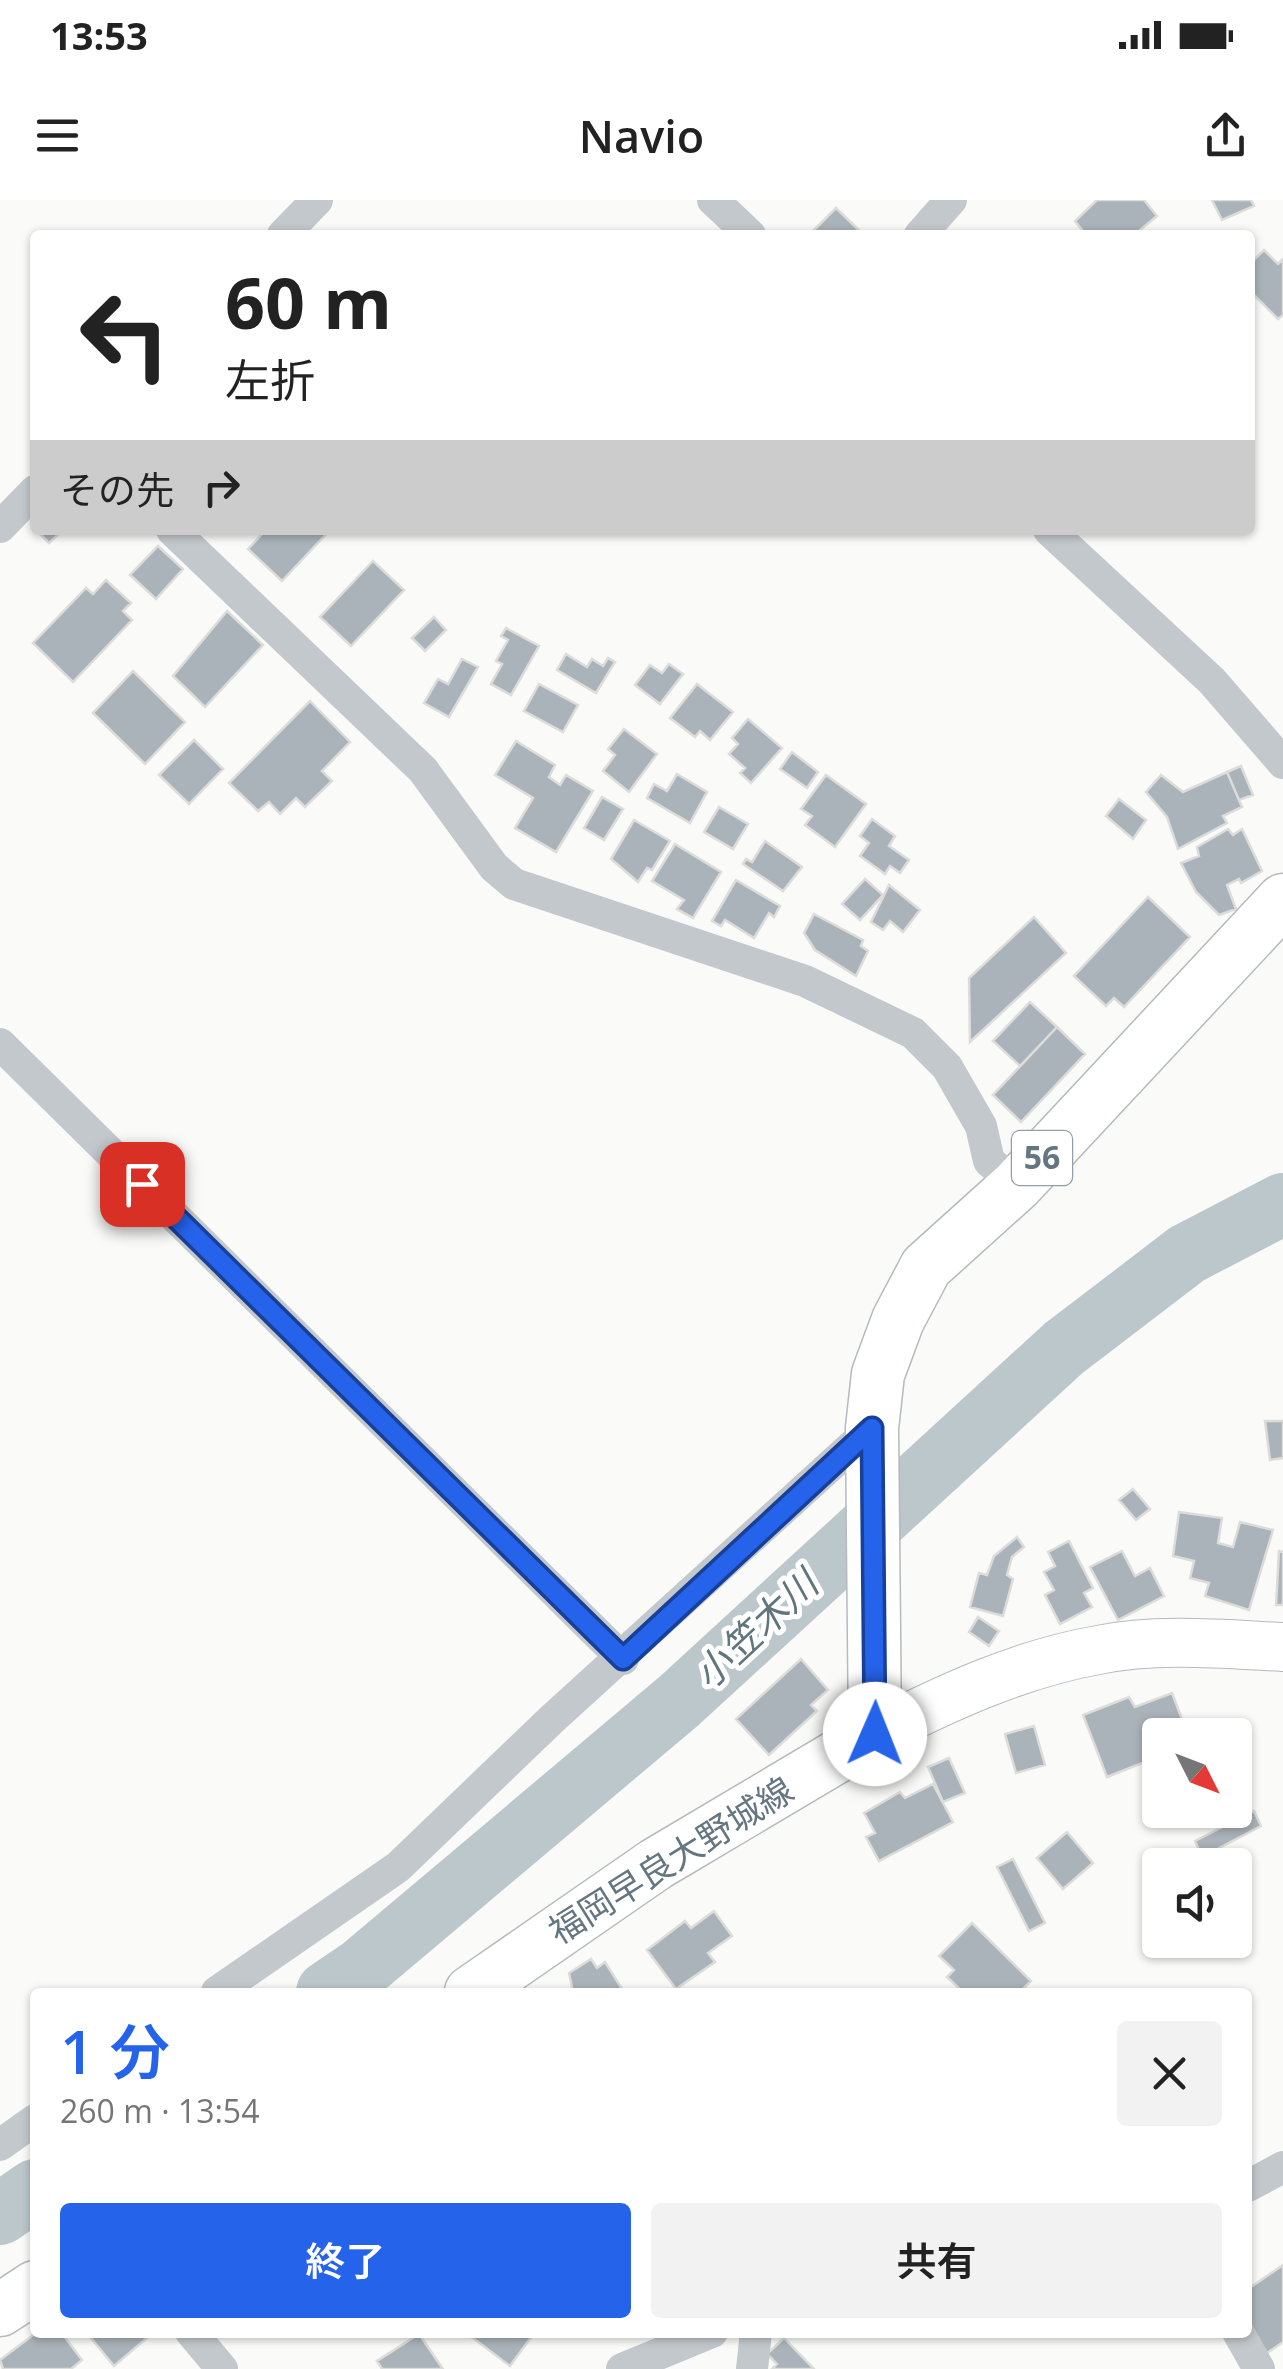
<!DOCTYPE html>
<html lang="ja">
<head>
<meta charset="utf-8">
<style>
	body { margin:0; font-family:"Open Sans","Noto Sans JP",sans-serif; background:#f2f2f2; color:#222; height:100vh; display:flex; flex-direction:column; font-size:38px; white-space:nowrap }
	* { box-sizing:border-box; margin:0 }
	p { font-size:32px; color:#767676 }
	.icon { flex:none; width:55px; height:55px; fill:none; stroke:currentColor; stroke-width:2; stroke-linecap:round; stroke-linejoin:round }
	.map { position:relative; flex:1; overflow:hidden }
	.details { position:absolute; left:30px; top:1788px; width:1222px; height:350px; display:flex; flex-direction:column; background:#fff; border-radius:10px; box-shadow:0 2px 8px #0004 }
	.details>* { flex:none }
	.top-card { position:absolute; left:30px; top:30px; width:1225px; height:305px; border-radius:10px; box-shadow:0 2px 8px #0004; background:#fff; color:#222; overflow:hidden }
	.needle { width:65px; rotate:132deg }
	.buttons { position:absolute; left:1142px; top:1518px; display:grid; gap:20px }
	.buttons a { display:grid; place-items:center; width:110px; height:110px; border-radius:10px; background:#fff; box-shadow:0 2px 8px #0004; font-size:50px }
	.pin { position:absolute; display:grid; place-items:center; width:85px; height:85px; color:#fff; margin:-42px; border-radius:20px; box-shadow:0 5px 15px #0006 }
	.me { position:absolute; width:110px; margin:-55px; rotate:1deg; stroke-linejoin:round; filter:drop-shadow(0 0 8px #0008) }
	.turn { display:flex; align-items:center; gap:35px; height:210px; padding:0 30px; font-size:45px }
	.turn .icon { width:130px; height:130px; stroke-width:2.5 }
	.turn b { display:block; font-size:70px; line-height:85px }
	.then { display:flex; align-items:center; height:95px; padding:0 30px; background:#0003; gap:20px; font-size:38px }
	.round { display:grid; place-items:center; flex:none; width:105px; height:105px; border-radius:10px; background:#f2f2f2 }
	.overview { display:flex; align-items:center; justify-content:space-between; height:170px; padding:0 30px }
	h1 { font-size:60px; font-weight:600; line-height:75px; color:#2563eb }
	.button { display:flex; gap:20px; margin-top:auto; padding:20px 30px }
	.button a { flex:1; height:115px; border-radius:10px; background:#2563eb; color:#fff; font-size:40px; font-weight:600; line-height:115px; text-align:center }
	.button a+a { background:#f2f2f2; color:#222 }
	.status { display:flex; justify-content:space-between; align-items:center; height:70px; padding:0 50px; background:#fff; direction:ltr }
	.status svg { height:28px; fill:currentColor }
	header { display:flex; justify-content:space-between; align-items:center; height:130px; padding:0 30px; background:#fff; font-size:45px; font-weight:600 }
	.map>svg:first-child { display:block }
	.lines { fill:none; stroke-linecap:round; stroke-linejoin:round }
	.river { stroke:#bbc7cb; stroke-width:62 }
	.building { fill:#aab3b9; stroke:#dcdcda; stroke-width:2.5 }
	.secondary-casing { stroke:#b3babf; stroke-width:50 }
	.primary-casing { stroke:#b5babe; stroke-width:55 }
	.minor { stroke:#c3c8cc; stroke-width:32 }
	.secondary { stroke:#fff; stroke-width:48 }
	.primary { stroke:#fff; stroke-width:52 }
	.route-casing { stroke:#184099; stroke-width:25 }
	.route { stroke:#2563eb; stroke-width:18 }
	.labels { text-anchor:middle; stroke-width:10; stroke-linejoin:round; paint-order:stroke }
	.shield { fill:#fff; stroke:#939fa8; stroke-width:2.5 }
	.shield-label { font-size:32px; font-weight:bold; fill:#657683 }
	.street-label { font-size:35px; fill:#657683; stroke:#fff }
	.water-label { font-size:38px; font-style:italic; fill:#60757c; stroke:#fff }
</style>
</head>
<body>
<div class="status"><b>13:53</b><svg viewBox="0 0 49 12"><path d="M0 12V9h3v3zM5 12V6h3v6zM10 12V3h3v9zM15 12V0h3v12zM26 1h20v11H26zM47 4h2v5h-2z"/></svg></div>
<header><svg class="icon" aria-label="menu" viewBox="0 0 24 24"><path d="M4 6h16M4 12h16M4 18h16"/></svg>Navio<svg class="icon" aria-label="share" viewBox="0 0 24 24"><path d="M12 15V3M7 8l5-5 5 5M5 13v7h14v-7"/></svg></header>
<div class="map">
<svg width="1283" height="2169" viewBox="0 0 1283 2169">
	<rect width="100%" height="100%" fill="#fafaf8"/>
	<g class="lines">
		<path class="river" d="M327 1792 361 1769 679 1501 1064 1148 1187 1054 1283 1004
			M0 2014 35 1990"/>
	</g>
	<path class="building" d="M1097 0H1144L1157 16 1134 35H1086L1075 21Z
		M1212 0H1251L1254 6 1222 20Z
		M836 8 864 35H809Z
		M1264 50 1278 64 1283 59V115L1278 119 1250 91V64Z
		M36 330H59L61 332 49 343Z
		M266 330H330L282 381 248 349Z
		M158 346 183 369 156 399 130 375Z
		M373 361 404 390 351 446 320 417Z
		M106 380 131 403 123 411 132 420 73 482 33 443 86 388 93 394Z
		M227 411 263 445 205 507 173 476Z
		M434 417 446 430 425 451 412 438Z
		M506 428 539 446 511 495 491 484 502 464 496 461 508 440 501 436Z
		M566 454 587 467 592 459 603 466 608 458 615 462 596 493 557 470Z
		M462 459 478 467 449 517 424 503 438 479 448 484Z
		M669 464 683 474 660 504 635 485 650 465 662 473Z
		M133 471 185 522 145 564 93 513Z
		M539 484 578 505 563 532 524 511Z
		M697 484 733 512 710 540 700 531 695 537 670 518Z
		M310 501 350 542 322 571 332 581 305 607 296 598 280 614 269 602 258 611 229 583Z
		M748 519 782 548 751 583 740 573 745 568 729 554 738 544 732 538Z
		M624 529 657 554 629 592 603 571 615 555 608 549Z
		M194 540 223 569 189 604 159 575Z
		M516 541 555 565 549 577 560 585 566 575 593 591 556 652 515 628 533 598 495 575Z
		M792 552 818 572 807 588 780 569Z
		M1241 566 1253 595 1239 600 1227 572Z
		M1227 572 1242 607 1223 616 1227 623 1178 649 1167 617 1146 592 1161 575 1183 592Z
		M677 574 707 592 690 623 647 598 654 584 667 591Z
		M826 575 866 604 835 647 805 625 812 616 801 609Z
		M602 597 623 609 604 640 584 628Z
		M1119 599 1146 620 1133 639 1106 616Z
		M719 607 748 624 733 649 704 632Z
		M872 619 895 636 889 646 909 660 900 673 890 666 885 674 860 656 869 643 860 636Z
		M634 620 670 641 652 670 647 668 638 682 611 659Z
		M1228 629 1233 635 1242 629 1262 671 1241 683 1239 679 1227 685 1236 709 1219 715 1196 692 1181 663 1199 656 1197 647Z
		M765 641 802 667 783 691 743 664 746 659 752 662Z
		M675 644 721 672 693 718 677 709 684 700 652 681Z
		M865 679 883 695 860 720 842 704Z
		M736 680 780 706 774 717 769 713 754 738 725 720 721 726 712 721Z
		M889 685 920 710 903 732 890 721 883 730 871 722Z
		M1148 697 1190 737 1124 807 1114 798 1106 806 1074 776Z
		M814 714 863 740 861 746 868 751 856 776 815 750 804 733Z
		M1034 717 1066 753 970 842 969 778Z
		M1030 802 1057 827 1020 866 993 841Z
		M1057 827 1085 854 1021 922 993 895Z
		M1265 1221H1283V1258L1270 1260Z
		M1133 1289 1150 1309 1136 1320 1119 1300Z
		M1179 1312 1222 1318 1218 1343 1233 1347 1240 1322 1273 1330 1249 1410 1205 1396 1209 1383 1190 1378 1194 1361 1173 1356Z
		M1017 1337 1024 1347 1012 1357 1007 1375 1013 1379 1003 1416 970 1407 979 1373 987 1375 994 1356Z
		M1069 1341 1093 1388 1084 1393 1092 1407 1060 1424 1045 1395 1054 1390 1044 1372 1055 1366 1048 1352Z
		M1122 1351 1135 1376 1150 1368 1164 1396 1118 1420 1090 1367Z
		M1279 1351 1283 1352V1405H1276Z
		M978 1417 999 1431 989 1446 969 1432Z
		M801 1459 828 1490 811 1505 817 1511 769 1555 736 1519Z
		M1172 1493 1188 1535H1160V1556L1107 1577 1083 1515 1129 1497 1135 1507Z
		M1034 1526 1045 1565 1016 1573 1005 1534Z
		M949 1558 965 1593 943 1602 928 1567Z
		M933 1584 953 1622 879 1661 866 1637 875 1633 864 1613 900 1592 905 1598Z
		M1254 1611 1261 1626 1202 1657 1195 1641Z
		M1067 1632 1093 1663 1063 1689 1037 1658Z
		M1013 1659 1045 1723 1029 1731 997 1667Z
		M714 1711 732 1736 708 1753 715 1762 676 1789 647 1750 685 1721 691 1728Z
		M972 1723 1031 1781 1020 1792H963L947 1777 954 1770 939 1756Z
		M591 1759 597 1768 605 1762 624 1792H573L569 1773Z
		M1283 2065V2142L1267 2153 1248 2124V2089Z
		M37 2132H61L82 2160 71 2169H3L0 2160Z
		M86 2132H154L114 2166Z
		M465 2132H535L510 2166Z
		M419 2134 443 2169H382L377 2161Z
		M784 2138 814 2169H772L777 2164 767 2154Z"/>
	<g class="lines">
		<g class="secondary-casing">
			<path id="secondary" d="M875 1534C946 1498 1019 1464 1098 1450 1158 1438 1222 1444 1283 1447"/>
		</g>
		<g class="primary-casing">
			<path id="primary" d="M471 1792 656 1664 875 1534 872 1228 878 1174 898 1120 926 1067 1017 985 1283 700
				M0 2110 35 2087"/>
		</g>
		<path class="minor" d="M713 0 750 35
			M283 35 317 0
			M920 35 951 0
			M0 327 35 291
			M172 330 423 570 494 667 514 684 805 781 913 833 947 867 981 926 989 961 1017 985
			M1049 330 1212 481 1283 563
			M0 844 623 1459
			M217 1792 398 1667 551 1520 872 1228
			M0 1945 35 1920
			M1248 1986 1283 1967
			M191 2132 222 2169
			M1238 2132 1259 2169
			M622 2169 712 2132
			M752 2169 756 2132"/>
		<use href="#secondary" class="secondary"/>
		<use href="#primary" class="primary"/>
	</g>
	<g class="lines">
		<g class="route-casing">
			<path id="route" d="M142 984 623 1459 872 1228 875 1534"/>
		</g>
		<use href="#route" class="route"/>
	</g>
	<g class="labels">
		<rect class="shield" x="1012" y="931" width="60" height="54" rx="8"/>
		<g class="shield-label">
			<text x="1042" y="969">56</text>
		</g>
		<g class="street-label">
			<text transform="translate(671 1661) rotate(-32)" y="12">福岡早良大野城線</text>
		</g>
		<g class="water-label">
			<text transform="translate(756 1430) rotate(-43)" y="13">小笠木川</text>
		</g>
	</g>
</svg>
<div class="buttons">
<a><svg class="needle" viewBox="-14 -14 28 28"><path d="M0-13l5 13h-10z" fill="#e53935"/><path d="M0 13l5-13h-10z" fill="#767676"/></svg></a>
<a><svg class="icon" aria-label="sound" viewBox="0 0 24 24"><path d="M4 9h4l5-4v14l-5-4H4zM17 9q2 3 0 6"/></svg></a>
</div>
<div class="pin" style="left:142px;top:984px;background:#d93025"><svg class="icon" aria-label="arrive" viewBox="0 0 24 24"><path d="M6 21V4h12l-3 4 3 4H6"/></svg></div>
<svg class="me" style="left:875px;top:1534px" viewBox="-20 -20 40 40"><circle r="19" fill="#fff"/><path d="M0-13L10 11 0 6-10 11z" fill="#2563eb"/></svg>
<div class="top-card">
<div class="turn"><svg class="icon" aria-label="left" viewBox="0 0 24 24"><path d="M17 20v-9H6M10 6l-5 5 5 5"/></svg><div><b>60 m</b>左折</div></div>
<div class="then">その先<svg class="icon" aria-label="right" viewBox="0 0 24 24"><path d="M7 20v-9h11M14 6l5 5-5 5"/></svg></div>
</div>
<section class="details">
<div class="overview"><div><h1>1 分</h1><p>260 m · 13:54</p></div><a class="round"><svg class="icon" aria-label="close" viewBox="0 0 24 24"><path d="M6 6l12 12M18 6L6 18"/></svg></a></div>
<div class="button"><a>終了</a><a>共有</a></div>
</section>
</div>
</body>
</html>
